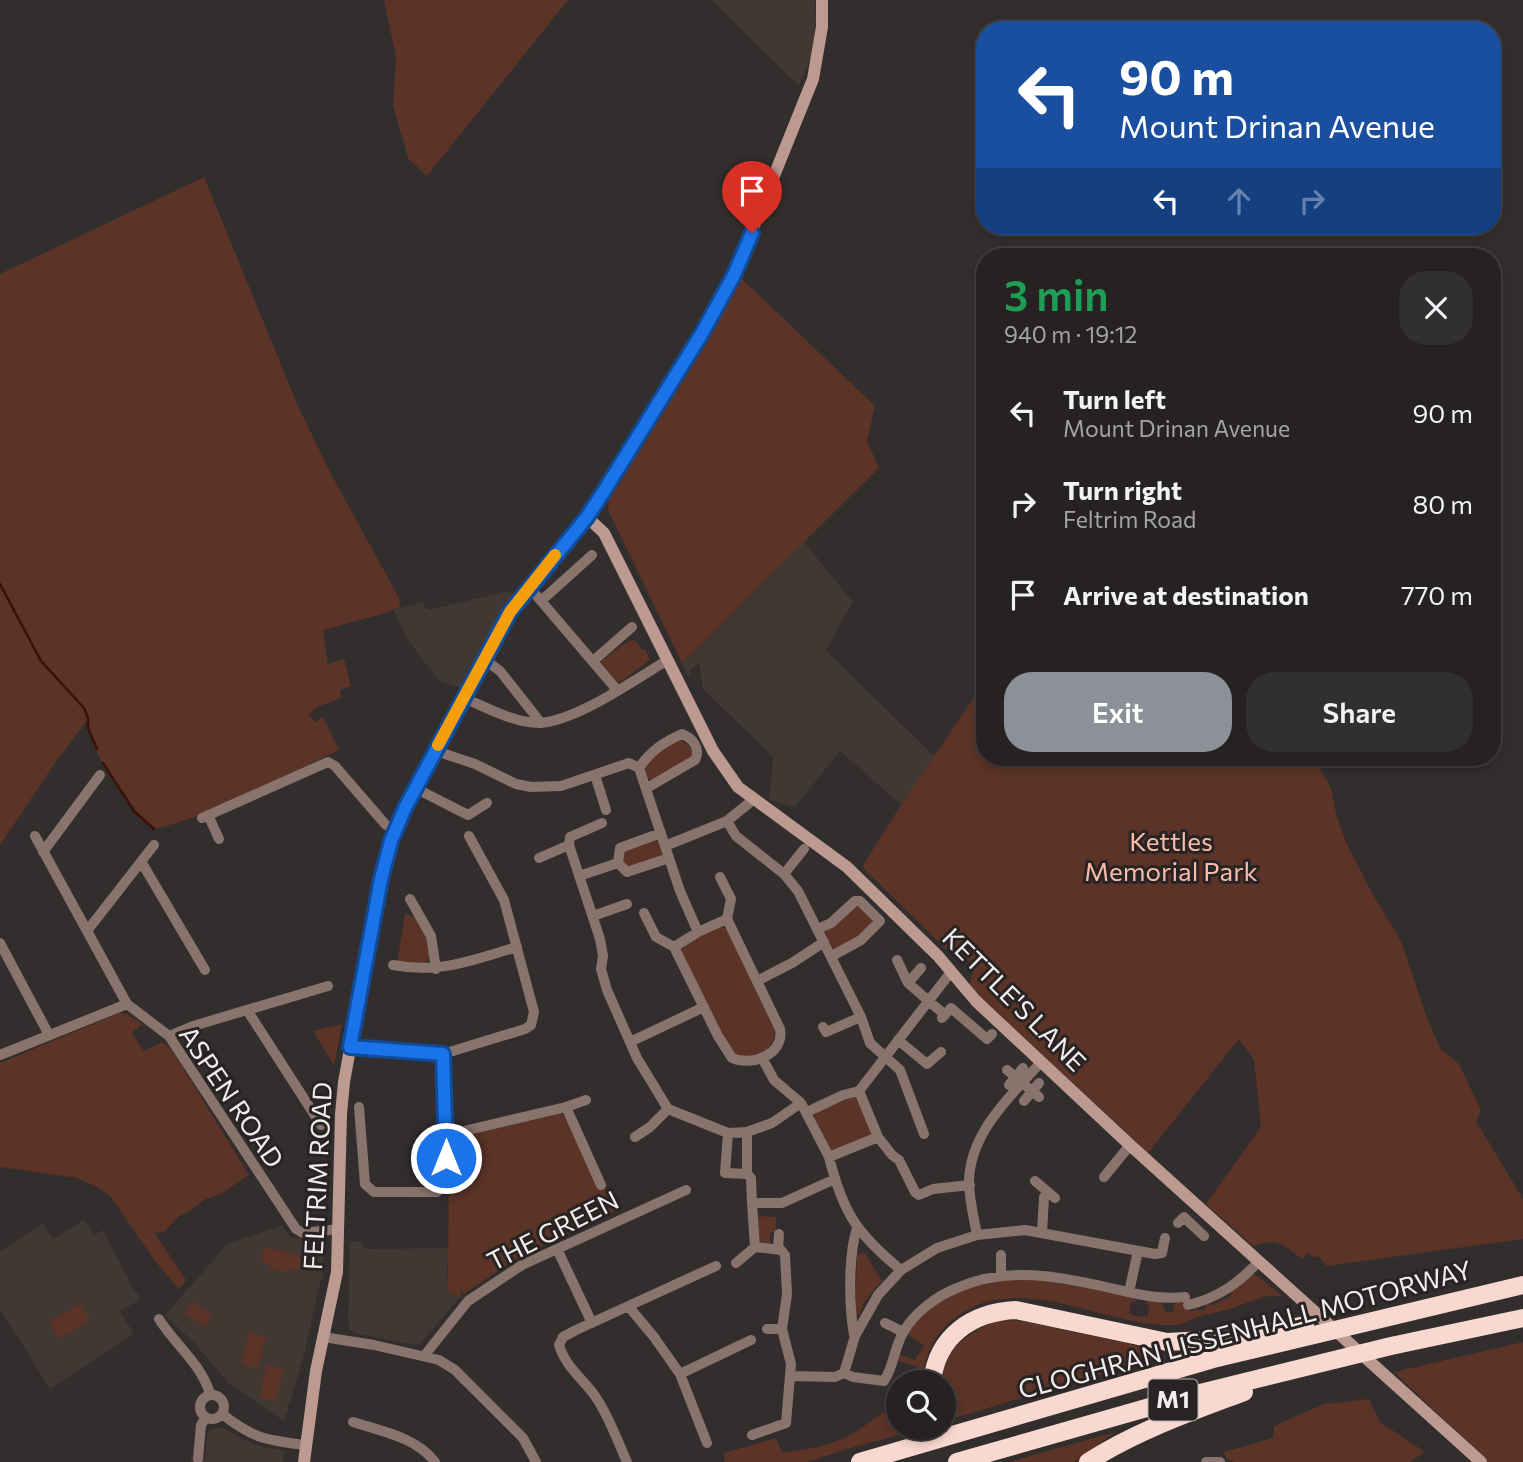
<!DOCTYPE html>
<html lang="en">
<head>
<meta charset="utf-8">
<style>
	body { margin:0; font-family:Commissioner,sans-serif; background:#322f2f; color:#f1f3f6; height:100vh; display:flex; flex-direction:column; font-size:26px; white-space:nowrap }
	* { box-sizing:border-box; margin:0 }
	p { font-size:23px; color:#a4a4a5 }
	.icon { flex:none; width:38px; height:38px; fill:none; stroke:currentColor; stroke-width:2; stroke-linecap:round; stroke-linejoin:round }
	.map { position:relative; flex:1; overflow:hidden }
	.panel { position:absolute; left:976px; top:248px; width:525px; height:518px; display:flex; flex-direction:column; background:#262222; border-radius:28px; box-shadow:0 4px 10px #0003,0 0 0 2px #423f40 }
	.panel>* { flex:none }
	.banner { position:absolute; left:976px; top:21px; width:525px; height:214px; border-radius:28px; box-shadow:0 4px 10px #0003,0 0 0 2px #423f40; background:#1a4fa0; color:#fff; overflow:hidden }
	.fabs { position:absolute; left:886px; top:1370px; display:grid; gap:14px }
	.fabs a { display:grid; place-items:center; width:70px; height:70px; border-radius:50%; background:#262222; box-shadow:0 4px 10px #0003,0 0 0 2px #423f40; font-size:35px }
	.pin { position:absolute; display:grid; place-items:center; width:60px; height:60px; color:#fff; margin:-72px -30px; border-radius:50% 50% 50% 0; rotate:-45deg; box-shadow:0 0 7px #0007 }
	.pin .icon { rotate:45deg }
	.me { position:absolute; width:77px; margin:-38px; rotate:0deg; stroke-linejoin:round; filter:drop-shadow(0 0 5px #0008) }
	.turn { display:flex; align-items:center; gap:24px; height:147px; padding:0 28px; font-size:32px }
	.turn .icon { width:91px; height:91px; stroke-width:2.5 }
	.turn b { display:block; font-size:49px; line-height:60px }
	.lanes { display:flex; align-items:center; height:66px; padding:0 28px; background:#0003; justify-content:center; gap:35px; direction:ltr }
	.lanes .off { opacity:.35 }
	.round { display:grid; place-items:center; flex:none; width:74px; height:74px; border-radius:28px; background:#322f2f }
	.overview { display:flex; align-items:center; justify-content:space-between; height:119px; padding:0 28px }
	h1 { font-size:42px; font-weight:600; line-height:52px; color:#1e9e55 }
	.action { display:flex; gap:14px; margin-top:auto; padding:14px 28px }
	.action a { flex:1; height:80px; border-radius:28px; background:#8c9099; color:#fff; font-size:28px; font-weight:600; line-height:80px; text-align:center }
	.action a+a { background:#322f2f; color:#f1f3f6 }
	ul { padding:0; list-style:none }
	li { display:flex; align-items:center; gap:21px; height:91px; padding:0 28px }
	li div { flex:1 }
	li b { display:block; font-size:26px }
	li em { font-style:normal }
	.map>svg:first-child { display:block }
	.built { fill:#413733 }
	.green { fill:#5b3327 }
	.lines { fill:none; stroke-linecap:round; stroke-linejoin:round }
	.stream { stroke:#391207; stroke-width:2.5 }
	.street { stroke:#89746d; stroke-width:10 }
	.secondary { stroke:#bd9a90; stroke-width:12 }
	.highway { stroke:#f9d9cf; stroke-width:18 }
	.route-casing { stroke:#114b97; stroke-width:18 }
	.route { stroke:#1a73e8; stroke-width:12 }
	.slow { stroke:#f59e0b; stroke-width:12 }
	.labels { text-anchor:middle; stroke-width:6; stroke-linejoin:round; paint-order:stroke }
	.shield { fill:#282423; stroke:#b4b1b0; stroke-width:2 }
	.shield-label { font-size:24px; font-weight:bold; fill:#f0edec }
	.park-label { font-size:26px; fill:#f9bcaa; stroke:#282423 }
	.street-label { font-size:26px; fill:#f0edec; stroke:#282423 }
</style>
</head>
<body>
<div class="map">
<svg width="1523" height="1462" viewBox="0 0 1523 1462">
	<rect width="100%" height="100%" fill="#322e2d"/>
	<path class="built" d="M712 0H815L816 28 812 55 799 86Z
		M804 542 853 602 826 650 935 757 901 805 840 751 795 807 769 800 773 757 703 689 699 664 691 669 689 679 682 663Z
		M507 591 515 594 461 688 439 681 407 639 393 610 424 602 425 608 429 610Z
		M82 1221 86 1222 94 1235 103 1230 134 1290 140 1297 138 1301 120 1311 134 1334 50 1389 0 1309V1252L41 1224H44L51 1236 55 1238Z
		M281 1226 292 1238 324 1239 323 1279H321L303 1359 284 1421 228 1383 196 1345 165 1315 228 1243Z
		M362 1241 363 1248 366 1249 449 1248 447 1267 448 1291 459 1298 421 1343 417 1345 357 1334 350 1330 348 1323 350 1242Z
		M221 1427 255 1445 284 1451 283 1462H191V1456L206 1457 207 1434 212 1429Z"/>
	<path class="green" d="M384 0H568L427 176 408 158 393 106 396 57Z
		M204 177 298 406 331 474 399 598 400 607 382 614 323 630 328 664 344 659 351 686 340 690 341 698 317 707 309 715 316 722 323 717 339 750C279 778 219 814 154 829 125 802 92 759 88 719L53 766 0 845V274Z
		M742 279 875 406 867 441 879 468 682 663 608 510 609 496Z
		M633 640 637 642 642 650 645 649 650 660 620 682 616 681 600 662 624 644Z
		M985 681V758H1314L1331 788 1336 814 1346 842 1372 893 1401 941 1426 1015 1440 1048 1459 1064 1481 1110 1476 1121 1523 1199V1239L1327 1266 1317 1255 1314 1258 1308 1253 1303 1259C1281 1245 1282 1237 1253 1246L1206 1204 1261 1127 1254 1060 1239 1039 1148 1153 969 986 974 966 955 951 947 950 862 867 901 805Z
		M681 740 691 748 693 757 654 780 646 778C636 759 667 746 681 740Z
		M654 840 659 842 662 855 659 858 631 868 626 866 623 862V852Z
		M857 904 873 918V924L862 934 834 949 825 934 826 930Z
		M405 914C424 916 427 941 430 956L425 965 397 963Z
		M719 926 727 929 776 1030C775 1045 761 1058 746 1059 740 1059 735 1054 730 1052L680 951 682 945Z
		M119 1013 127 1014 147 1027 141 1025 132 1033 144 1051 162 1042 172 1050 249 1175 221 1194 204 1200 187 1213 179 1216 165 1231 157 1233 154 1232 186 1280 179 1289 155 1261 111 1197 97 1187 77 1178 0 1167V1063Z
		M342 1024 334 1066 313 1031Z
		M853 1097H858L871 1130 870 1135 833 1151 830 1149 814 1117 817 1112Z
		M557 1111C572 1119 574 1140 583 1154 595 1173 608 1190 618 1210L517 1258 464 1294 459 1287 462 1296 459 1298 448 1291 449 1146 453 1138Z
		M757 1216 776 1217V1232L770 1233V1244H762L758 1237Z
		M269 1248 298 1254 302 1265C292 1277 265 1271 261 1256L265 1249Z
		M864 1252 882 1281 864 1302 860 1313 855 1317 857 1254Z
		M1253 1273 1284 1297C1268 1292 1249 1303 1233 1308 1220 1312 1205 1314 1192 1319 1187 1321 1183 1325 1177 1325 1108 1329 1023 1270 959 1315 935 1332 925 1353 922 1382H911L916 1366 896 1360 898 1354 915 1360 924 1345 907 1334 922 1314 946 1296 989 1280 1049 1279 1135 1298 1137 1301 1131 1302 1129 1313 1134 1316 1147 1317 1150 1305 1145 1304 1148 1300 1162 1303 1166 1313 1173 1312 1174 1304 1182 1301 1184 1306 1189 1311H1194L1196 1306 1197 1311 1204 1309 1206 1304 1212 1305 1231 1296 1232 1291Z
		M192 1302 212 1315 205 1327 184 1314Z
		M80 1303 90 1320 60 1339 49 1322Z
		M997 1320 1022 1321 1158 1350 1159 1357 948 1420C936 1364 944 1344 997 1320Z
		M249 1332 266 1336 258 1369 241 1364Z
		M1523 1342V1462H1488L1394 1372Z
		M267 1364 284 1369 276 1401 259 1397Z
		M1369 1399 1380 1422 1425 1452 1410 1462H1234L1226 1458 1224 1452 1273 1438 1274 1426 1324 1404Z
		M898 1404V1428H925L847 1449 808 1462H725L724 1453 776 1438 782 1452C803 1451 827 1446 846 1437 865 1428 879 1412 898 1404Z
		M1115 1432 1074 1462H1009Z"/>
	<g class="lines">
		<path class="stream" d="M0 584 41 661 84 708 88 718V728L97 749
			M103 763 134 811 154 829"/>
		<path class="street" d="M536 595 617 690
			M541 601 592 555
			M484 659 500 671 541 723
			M593 661 632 627
			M471 701C491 710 517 723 539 723 576 721 633 681 666 661
			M445 754 475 764 516 784 531 787 561 786 629 763 639 768
			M639 768 680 891 698 932
			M639 768C650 751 664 742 682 734 693 738 701 749 695 760L647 788
			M595 775 606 810
			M415 788 468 815 487 803
			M208 815 219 839
			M202 818 328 762 335 766 385 824 395 831
			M727 821 736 836 784 874 798 891 861 1017 870 1043 900 1070 924 1134
			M661 833 620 848 618 863 627 872 669 858
			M35 836 127 1004 169 1036 296 1229 303 1233 339 1229
			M569 845 570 837 602 823
			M665 846 727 821 754 799
			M43 852 100 775
			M539 858 569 845 600 939 603 956 601 969 607 990 637 1058 668 1109 728 1133 747 1132 772 1123 801 1103 829 1157 878 1137 859 1091 843 1095 807 1112
			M142 863 205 970
			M784 874 804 849
			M579 876 618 863
			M720 877 731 899 727 919
			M410 899 431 936 436 969
			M644 913 656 937 674 947
			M593 916 627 904
			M818 929 831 923 855 901H860L880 921 861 940 832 956
			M87 931 154 845
			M0 943 49 1035
			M674 947 718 1036 732 1058C752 1067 785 1054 780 1029L727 919
			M674 947 698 932 727 919
			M897 960 908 983 945 1015
			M393 965C440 974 472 960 517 947
			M757 981 792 963 824 942
			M908 983 921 968
			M247 1010 321 1125
			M942 1018 951 1008 987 1039 992 1034
			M823 1027 826 1032 861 1017
			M169 1036 193 1026 328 986
			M898 1040 927 1064 941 1052
			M630 1042 704 1007
			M350 1047 443 1054 525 1029 531 1025 534 1012 504 900 469 836
			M0 1055 127 1004
			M762 1058 774 1080 801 1103
			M1007 1070 1039 1097
			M1009 1085 1023 1068
			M859 1091 951 972
			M1024 1101 1039 1083
			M359 1107 365 1184 374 1192H437L446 1184 447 1135 443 1054
			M566 1107 586 1100
			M728 1133 725 1173 747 1174V1132
			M447 1135 566 1107 601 1185
			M635 1137 650 1127 668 1109
			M878 1137 892 1155 899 1160 915 1192 919 1195 933 1189 970 1185
			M829 1157C843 1213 857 1234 901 1270
			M747 1174 751 1178 752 1203H782L835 1179
			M1104 1177 1130 1145
			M1035 1181 1055 1198
			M1178 1223 1184 1217 1204 1236
			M1042 1233 1044 1197 1048 1192
			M977 1235C974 1218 969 1199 969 1181 970 1132 1011 1096 1041 1062
			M557 1249 592 1323
			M778 1249 779 1234
			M1001 1255V1275
			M736 1263 755 1247 752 1203
			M1129 1292 1138 1251
			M1188 1305C1218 1298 1239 1283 1259 1261
			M629 1307 654 1337 680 1374 707 1443
			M159 1319C175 1345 201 1363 210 1394
			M885 1323 903 1332
			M767 1329H782
			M854 1335C849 1306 848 1256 857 1228
			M323 1337 374 1345 439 1360 455 1370 523 1438 536 1462
			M424 1356 468 1301 522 1265 686 1190
			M844 1373 853 1377 884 1381C894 1366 894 1347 904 1331 915 1312 937 1296 957 1288 1007 1266 1059 1276 1110 1288 1136 1294 1159 1300 1185 1297
			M680 1374 751 1340
			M791 1376 835 1377 844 1373 855 1336 878 1295 901 1270 937 1248 977 1235 1025 1230 1155 1254 1162 1253 1165 1238
			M200 1407a12 12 0 1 1 24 0a12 12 0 1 1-24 0Z
			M222 1414C254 1439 266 1440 305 1445
			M353 1422C381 1431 416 1437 435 1462
			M752 1435 786 1423 791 1364 782 1329 787 1294 785 1255 781 1250 755 1247
			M198 1459 201 1425 206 1417
			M627 1462C617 1440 609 1416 595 1396 583 1379 565 1366 559 1345L563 1337 576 1330 716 1266
			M1206 1462H1220"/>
		<path class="secondary" d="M587 517 604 533 713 751 738 787 847 867 938 956 976 1001 1130 1145 1481 1462
			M304 1462 316 1371 337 1272 341 1114 344 1082 381 879 391 841 405 808 510 612 587 517 604 491 701 335 734 275 813 79 822 27V0"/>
		<path class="highway" d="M932 1382C937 1336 972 1312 1016 1310L1167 1342 1241 1338 1305 1325
			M860 1462 1213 1359 1523 1285
			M957 1462 1192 1395 1391 1346 1523 1318
			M1088 1462C1136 1431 1191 1412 1244 1392"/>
	</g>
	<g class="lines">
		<g class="route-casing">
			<path id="route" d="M446 1158 443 1054 350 1047 381 879 391 841 405 808 510 612 587 517 604 491 701 335 734 275 752 233"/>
		</g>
		<use href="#route" class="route"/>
		<path class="slow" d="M438 745 510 612 555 555"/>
	</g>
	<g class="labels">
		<rect class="shield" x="1148.5" y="1379.5" width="49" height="41" rx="5"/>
		<g class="shield-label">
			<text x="1173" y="1408">M1</text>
		</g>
		<g class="park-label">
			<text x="1171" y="851">Kettles<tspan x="1171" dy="30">Memorial Park</tspan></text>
		</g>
		<g class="street-label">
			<text transform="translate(1014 1000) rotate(45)" y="9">KETTLE'S LANE</text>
			<text transform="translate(231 1097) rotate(56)" y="9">ASPEN ROAD</text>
			<text transform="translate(318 1176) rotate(-87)" y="9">FELTRIM ROAD</text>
			<text transform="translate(553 1231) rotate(-27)" y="9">THE GREEN</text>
			<text transform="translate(1245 1330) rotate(-15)" y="9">CLOGHRAN LISSENHALL MOTORWAY</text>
		</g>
	</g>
</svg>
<div class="fabs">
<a><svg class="icon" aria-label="search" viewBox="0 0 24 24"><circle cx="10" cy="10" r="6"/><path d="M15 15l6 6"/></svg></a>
</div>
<div class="pin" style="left:752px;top:233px;background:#d93025"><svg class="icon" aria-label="arrive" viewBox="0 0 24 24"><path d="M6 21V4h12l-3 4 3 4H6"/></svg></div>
<svg class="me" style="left:446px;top:1158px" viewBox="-20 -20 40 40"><circle r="17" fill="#1a73e8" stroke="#fff" stroke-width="3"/><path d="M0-11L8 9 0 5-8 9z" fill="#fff"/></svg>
<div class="banner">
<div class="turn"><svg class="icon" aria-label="left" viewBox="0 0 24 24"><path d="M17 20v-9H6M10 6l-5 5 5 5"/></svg><div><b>90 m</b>Mount Drinan Avenue</div></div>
<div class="lanes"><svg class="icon" aria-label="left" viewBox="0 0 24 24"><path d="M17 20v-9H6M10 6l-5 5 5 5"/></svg><svg class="icon off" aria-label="ahead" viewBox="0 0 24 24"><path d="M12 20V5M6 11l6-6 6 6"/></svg><svg class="icon off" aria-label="right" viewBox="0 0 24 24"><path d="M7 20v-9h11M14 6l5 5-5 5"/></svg></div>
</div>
<section class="panel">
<div class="overview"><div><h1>3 min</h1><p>940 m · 19:12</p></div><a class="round"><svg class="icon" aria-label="close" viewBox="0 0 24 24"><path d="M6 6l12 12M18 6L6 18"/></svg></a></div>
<ul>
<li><svg class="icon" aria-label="left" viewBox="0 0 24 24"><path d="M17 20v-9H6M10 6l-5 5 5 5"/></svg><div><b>Turn left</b><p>Mount Drinan Avenue</p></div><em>90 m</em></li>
<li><svg class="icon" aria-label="right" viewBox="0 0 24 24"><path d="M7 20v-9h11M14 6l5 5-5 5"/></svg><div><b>Turn right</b><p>Feltrim Road</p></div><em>80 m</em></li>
<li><svg class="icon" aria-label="arrive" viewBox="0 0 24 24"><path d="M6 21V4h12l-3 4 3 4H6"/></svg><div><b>Arrive at destination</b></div><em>770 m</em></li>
</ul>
<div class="action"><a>Exit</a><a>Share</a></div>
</section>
</div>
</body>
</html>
